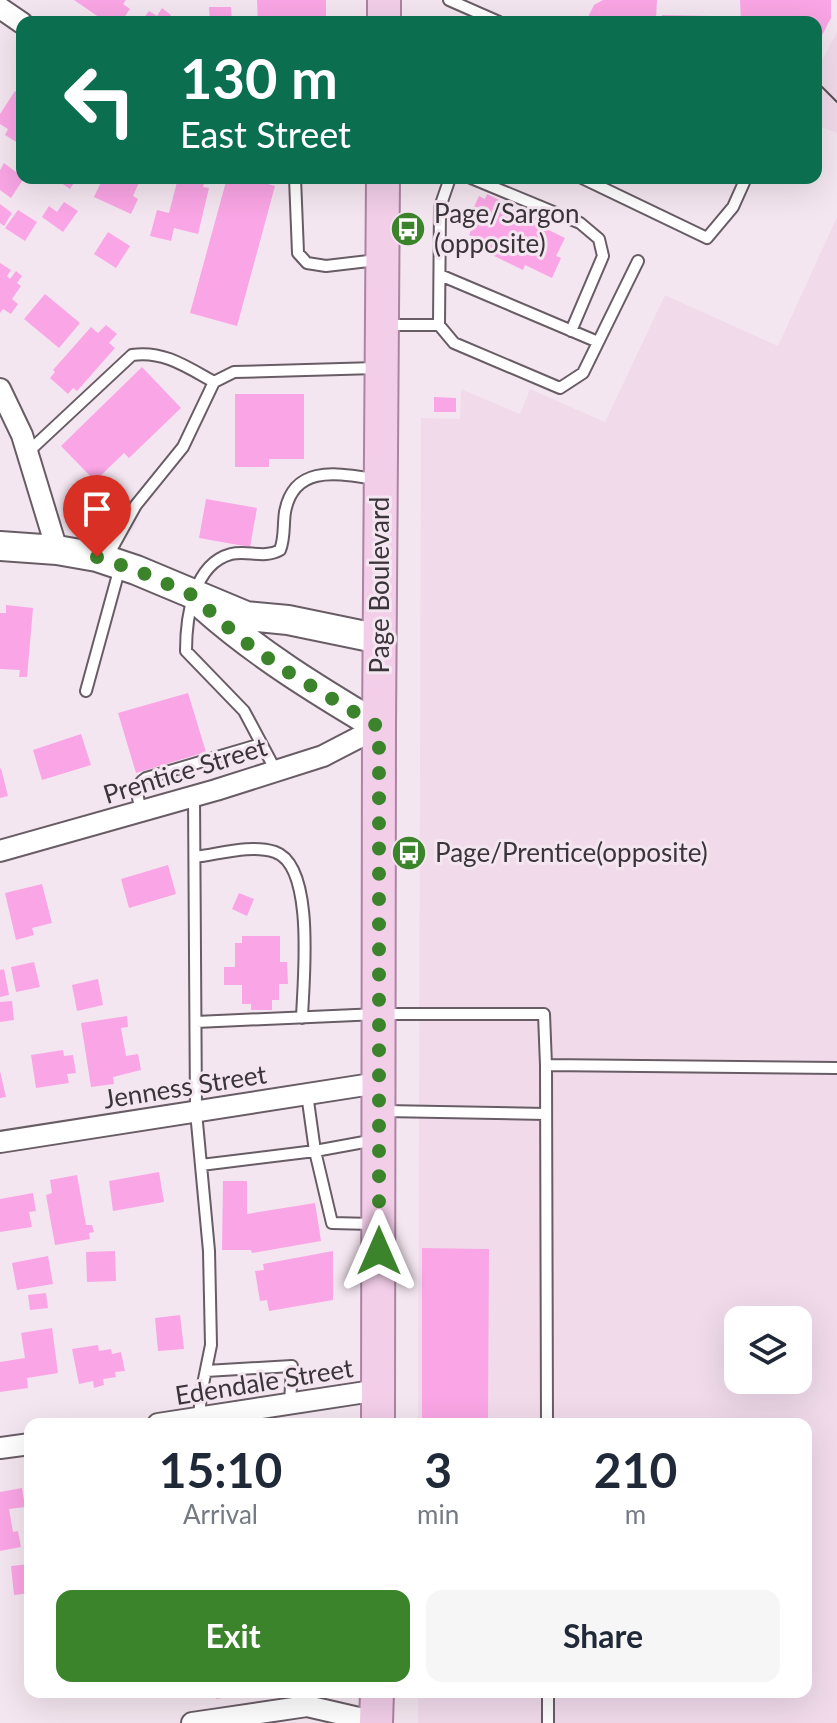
<!DOCTYPE html>
<html lang="en">
<head>
<meta charset="utf-8">
<style>
	body { margin:0; font-family:Lato,sans-serif; background:#f6f6f7; color:#1f2937; height:100vh; display:flex; flex-direction:column; font-size:30px; white-space:nowrap }
	* { box-sizing:border-box; margin:0 }
	p { font-size:26px; color:#747a83 }
	.icon { flex:none; width:44px; height:44px; fill:none; stroke:currentColor; stroke-width:2; stroke-linecap:round; stroke-linejoin:round }
	.map { position:relative; flex:1; overflow:hidden }
	.drawer { position:absolute; left:24px; top:1418px; width:788px; height:280px; display:flex; flex-direction:column; background:#fff; border-radius:16px; box-shadow:0 8px 32px #0002 }
	.drawer>* { flex:none }
	.top-card { position:absolute; left:16px; top:16px; width:806px; height:168px; border-radius:16px; box-shadow:0 8px 32px #0002; background:#0b6e4f; color:#fff; overflow:hidden }
	.tools { position:absolute; left:724px; top:1306px; display:grid; gap:16px }
	.tools a { display:grid; place-items:center; width:88px; height:88px; border-radius:16px; background:#fff; box-shadow:0 8px 32px #0002; font-size:40px }
	.pin { position:absolute; display:grid; place-items:center; width:68px; height:68px; color:#fff; margin:-82px -34px; border-radius:50% 50% 50% 0; rotate:-45deg; box-shadow:0 0 8px #0007 }
	.pin .icon { rotate:45deg }
	.me { position:absolute; width:88px; margin:-44px; rotate:0deg; stroke-linejoin:round; filter:drop-shadow(0 0 6px #0008) }
	.turn { display:flex; align-items:center; gap:28px; height:168px; padding:0 32px; font-size:36px }
	.turn .icon { width:104px; height:104px; stroke-width:2.5 }
	.turn b { display:block; font-size:56px; line-height:68px }
	.eta { display:flex; justify-content:space-evenly; align-items:center; height:136px; text-align:center }
	.eta b { font-size:48px; font-weight:700; line-height:56px }
	.action { display:flex; gap:16px; margin-top:auto; padding:16px 32px }
	.action a { flex:1; height:92px; border-radius:16px; background:#3c842b; color:#fff; font-size:32px; font-weight:700; line-height:92px; text-align:center }
	.action a+a { background:#f6f6f7; color:#1f2937 }
	.map>svg:first-child { display:block }
	.built { fill:#f1dbeb; fill-rule:evenodd }
	.building { fill:#faa5e5 }
	.lines { fill:none; stroke-linecap:round; stroke-linejoin:round }
	.lane-casing { stroke:#685c65; stroke-width:14 }
	.street-casing { stroke:#685c65; stroke-width:24 }
	.secondary-casing { stroke:#685c65; stroke-width:32 }
	.primary-casing { stroke:#ac83a2; stroke-width:36 }
	.lane { stroke:#fff; stroke-width:10 }
	.street { stroke:#fff; stroke-width:20 }
	.secondary { stroke:#fff; stroke-width:28 }
	.primary { stroke:#f2cee9; stroke-width:32 }
	.tram { stroke:#575156; stroke-width:2 }
	.route { stroke:#3c842b; stroke-width:14; stroke-dasharray:0 25.2 }
	.labels { text-anchor:middle; stroke-width:6; stroke-linejoin:round; paint-order:stroke }
	.poi-label { font-size:26px; fill:#3a3539; stroke:#f4e6f0; text-anchor:start }
	.street-label { font-size:26px; fill:#3a3539; stroke:#f4e6f0 }
</style>
</head>
<body>
<div class="map">
<svg width="837" height="1723" viewBox="0 0 837 1723">
	<rect width="100%" height="100%" fill="#f4e6f0"/>
	<path class="built" d="M837 32V133L816 125V72Z
		M837 217V1723H418V1692H806V1424H418L421 418 460 419 461 389 520 414 530 389 605 422 665 295 778 346ZM738 1320H798V1380H738Z"/>
	<path class="building" d="M74 0H126L123 4 130 9 121 22 114 17 110 22H106Z
		M257 0H326V20L258 22Z
		M603 0H657L656 19 654 22H594L587 19 594 5Z
		M740 0H831V18L818 43 816 22H741Z
		M209 7H231L232 22H210Z
		M162 8 171 15 167 22H141L149 11 157 16Z
		M662 15 714 16V22H662Z
		M15 91 22 95V140L18 143 5 135 8 129 0 124V114Z
		M4 163 24 178 11 198 0 190V170Z
		M59 178H77L70 189 57 180Z
		M103 178H141L133 196 138 199 131 214 94 197Z
		M186 178H206L203 187 209 188 198 234 174 228 171 241 150 236 157 210 169 213 177 182 185 184Z
		M227 178H247L275 186 237 326 190 313Z
		M487 194 536 218 534 223 565 238 556 256 561 258 552 278 525 265 523 270 486 252 489 246 469 235 471 230 465 227 479 196 485 199Z
		M64 202 78 211 63 232 42 217 49 206 57 212Z
		M0 204 12 213 4 226 0 223Z
		M18 210 37 222 25 241 5 228Z
		M108 232 130 246 116 268 94 254Z
		M0 263 11 270 7 276 10 279 16 271 22 276 17 283 21 286 12 299 18 304 11 314 3 309 0 313Z
		M45 294 80 323 59 348 24 319Z
		M106 325 117 334 109 343 115 348 77 391 73 388 68 394 50 378 55 372 53 370 91 327 98 333Z
		M142 367 181 408 129 458 124 453 95 481 61 446Z
		M235 394H304V459H269V467H235Z
		M434 397 456 398V412H434Z
		M206 499 257 508 250 547 199 538Z
		M6 605 33 608 27 677H19L20 670 0 669V613H6Z
		M188 693 206 752 136 773 118 713Z
		M81 734 91 765 42 780 33 750Z
		M1 768 8 796 0 798V769Z
		M168 865 176 894 129 908 121 879Z
		M42 884 52 923 32 928 34 935 16 940 5 893Z
		M239 893 254 899 247 916 232 909Z
		M242 936H280V962H287L288 984H279V1000H272V1010H251V1004H242V985H224V967H235V943H242Z
		M34 962 40 987 16 992 11 967Z
		M4 969 9 995 0 997V970Z
		M98 979 103 1005 77 1011 72 985Z
		M12 1001 14 1020 0 1022V1002Z
		M127 1016 128 1027 121 1028 126 1056 138 1054 141 1070 113 1077 114 1084 91 1087 81 1023Z
		M63 1050 64 1056 73 1055 76 1073 67 1074 69 1083 36 1088 31 1055Z
		M0 1071 6 1097 0 1098Z
		M159 1172 164 1202 113 1211 109 1181Z
		M77 1175 86 1225H92L94 1232 89 1233 90 1239 55 1245 46 1195 52 1193 50 1180Z
		M223 1181H247V1214L315 1203 321 1241 252 1253 251 1250H222Z
		M33 1193 36 1211 29 1212 32 1227 0 1232V1199Z
		M422 1248 489 1249 488 1424H422Z
		M115 1251 116 1281 87 1282 86 1252Z
		M333 1251V1300L269 1311 267 1300 260 1301 255 1271 264 1270 263 1264Z
		M48 1256 53 1284 17 1290 12 1263Z
		M46 1293 48 1308 30 1310 28 1295Z
		M180 1315 184 1349 158 1351 155 1318Z
		M52 1328 58 1373 27 1378 28 1388 0 1392V1362L25 1358 21 1333Z
		M98 1345 99 1351 111 1349 112 1354 121 1352 125 1371 115 1372 116 1377 103 1379 104 1385 94 1388 93 1381 79 1384 72 1349Z
		M22 1488 25 1507 9 1509 13 1532 18 1531 21 1547 0 1551V1492Z
		M30 1564V1593L14 1595 11 1566Z
		M216 1692H247V1694L216 1699Z"/>
	<g class="lines">
		<g class="lane-casing">
			<path id="lane" d="M449 0 499 22
				M295 178 298 253 307 263 326 266 377 260
				M450 178 440 207 439 325 454 343 560 388 583 373 638 261
				M471 178 580 223 599 239 603 256 571 331
				M582 178 707 238 733 207 746 178
				M440 275 598 342
				M385 325H439
				M27 453 132 355C163 350 187 367 214 382
				M106 559 136 505 183 447 214 382 234 372 376 368
				M86 691 120 567
				M276 771 244 711 186 651C186 618 193 564 231 554 248 550 264 559 280 550 285 538 283 525 285 512 294 463 340 474 375 479
				M194 796 196 1112 209 1251 211 1345 201 1394 199 1418
				M141 811C138 798 133 786 146 778L261 744
				M195 857C220 854 251 844 275 852 316 866 303 983 302 1018
				M196 1022 378 1014H544L546 1065 837 1068
				M546 1065 547 1424
				M384 1111 546 1114
				M201 1165 315 1151 307 1094
				M373 1224 332 1223 315 1151 375 1140
				M206 1371 292 1366 290 1404
				M548 1692V1723"/>
		</g>
		<g class="street-casing">
			<path id="street" d="M0 8 22 23
				M0 389 22 435 57 550
				M0 851 216 790 323 756 379 727
				M0 1142 378 1083
				M158 1424 379 1390
				M0 1448 30 1444
				M192 1723 307 1706 376 1722"/>
		</g>
		<g class="secondary-casing">
			<path id="secondary" d="M0 546 57 550 97 557 136 570 246 616 288 620 380 639
				M204 606C258 654 317 690 379 727"/>
		</g>
		<g class="primary-casing">
			<path id="primary" d="M384 22V0
				M378 1424 379 727 383 178
				M376 1723 377 1692"/>
		</g>
		<use href="#lane" class="lane"/>
		<use href="#street" class="street"/>
		<use href="#secondary" class="secondary"/>
		<use href="#primary" class="primary"/>
		<path class="tram" d="M817 82 837 102"/>
	</g>
	<g class="lines">
		<path class="route" d="M97 557 136 570 192 595 241 639 283 669 379 727V1251"/>
	</g>
	<defs>
		<g id="bus-disc" transform="scale(1.8)"><circle r="9.5" fill="#3c842b" stroke="#f4e6f0"/><path d="M-5-6H5V4H4V6H2V4H-2V6H-4V4H-5ZM-3.5-4V0h7V-4ZM-3.5 1.2v1.5H-2V1.2ZM2 1.2v1.5H3.5V1.2Z" fill="#fff"/></g>
	</defs>
	<g fill-rule="evenodd">
		<use href="#bus-disc" x="408" y="229"/>
		<use href="#bus-disc" x="409" y="853"/>
	</g>
	<g class="labels">
		<g class="poi-label">
			<text x="434" y="223">Page/Sargon<tspan x="434" dy="30">(opposite)</tspan></text>
			<text x="435" y="862">Page/Prentice(opposite)</text>
		</g>
		<g class="street-label">
			<text transform="translate(380 585) rotate(-90)" y="9">Page Boulevard</text>
			<text transform="translate(185 771) rotate(-17)" y="9">Prentice Street</text>
			<text transform="translate(185 1087) rotate(-9)" y="9">Jenness Street</text>
			<text transform="translate(264 1382) rotate(-9)" y="9">Edendale Street</text>
		</g>
	</g>
</svg>
<div class="tools">
<a><svg class="icon" aria-label="layers" viewBox="0 0 24 24"><path d="M12 4l9 5-9 5-9-5zM3 14l9 5 9-5"/></svg></a>
</div>
<div class="pin" style="left:97px;top:557px;background:#d93025"><svg class="icon" aria-label="arrive" viewBox="0 0 24 24"><path d="M6 21V4h12l-3 4 3 4H6"/></svg></div>
<svg class="me" style="left:379px;top:1251px" viewBox="-20 -20 40 40"><path d="M0-17L14 15 0 8-14 15z" fill="#3c842b" stroke="#fff" stroke-width="4"/></svg>
<div class="top-card">
<div class="turn"><svg class="icon" aria-label="left" viewBox="0 0 24 24"><path d="M17 20v-9H6M10 6l-5 5 5 5"/></svg><div><b>130 m</b>East Street</div></div>
</div>
<section class="drawer">
<div class="eta">
<div><b>15:10</b><p>Arrival</p></div>
<div><b>3</b><p>min</p></div>
<div><b>210</b><p>m</p></div>
</div>
<div class="action"><a>Exit</a><a>Share</a></div>
</section>
</div>
</body>
</html>
